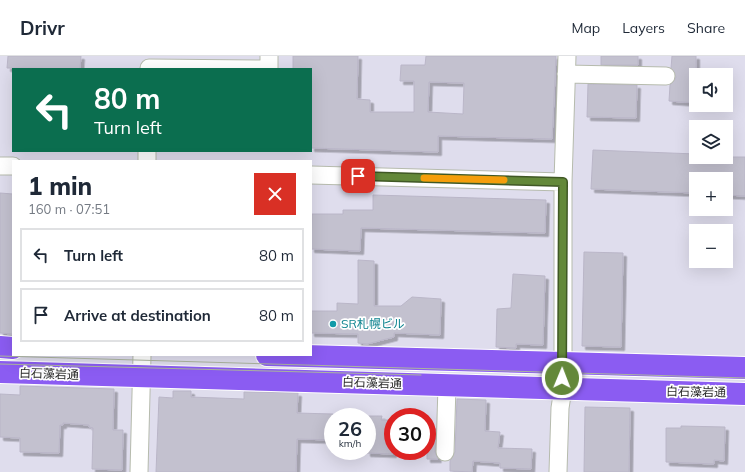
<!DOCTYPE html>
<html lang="en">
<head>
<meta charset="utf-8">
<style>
	body { margin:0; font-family:Mulish,"Noto Sans JP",sans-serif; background:#f2f2f3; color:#1f2937; height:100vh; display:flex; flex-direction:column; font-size:15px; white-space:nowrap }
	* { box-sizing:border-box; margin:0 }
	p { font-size:13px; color:#747a83 }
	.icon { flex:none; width:22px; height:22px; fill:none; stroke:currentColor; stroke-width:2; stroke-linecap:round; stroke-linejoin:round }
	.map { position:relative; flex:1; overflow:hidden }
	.drawer { position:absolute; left:12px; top:104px; width:300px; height:196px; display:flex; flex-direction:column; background:#fff; border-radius:0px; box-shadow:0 4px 16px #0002 }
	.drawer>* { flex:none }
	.guide { position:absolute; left:12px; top:12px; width:300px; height:84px; border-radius:0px; box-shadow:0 4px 16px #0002; background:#0b6e4f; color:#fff; overflow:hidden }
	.tools { position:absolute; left:689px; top:12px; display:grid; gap:8px }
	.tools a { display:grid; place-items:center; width:44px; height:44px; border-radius:0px; background:#fff; box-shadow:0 4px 16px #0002; font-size:20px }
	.speed { position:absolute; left:324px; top:352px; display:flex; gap:8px; font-size:20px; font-weight:700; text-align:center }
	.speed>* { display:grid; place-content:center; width:52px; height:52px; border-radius:50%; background:#fff; box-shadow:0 4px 16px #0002; line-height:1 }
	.speed small { font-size:10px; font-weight:400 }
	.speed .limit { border:6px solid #d22; background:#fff; color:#111 }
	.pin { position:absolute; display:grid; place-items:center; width:34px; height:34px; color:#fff; margin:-17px; border-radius:8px; box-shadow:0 2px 6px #0006 }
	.me { position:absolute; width:44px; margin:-22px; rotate:1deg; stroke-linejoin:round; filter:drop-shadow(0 0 3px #0008) }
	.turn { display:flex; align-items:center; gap:14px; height:84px; padding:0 16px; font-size:18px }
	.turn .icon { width:52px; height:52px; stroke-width:2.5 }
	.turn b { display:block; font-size:28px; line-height:34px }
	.round { display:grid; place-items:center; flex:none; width:42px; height:42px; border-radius:0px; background:#f2f2f3 }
	.head { display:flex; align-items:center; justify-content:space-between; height:68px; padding:0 16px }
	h1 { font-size:24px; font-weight:800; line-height:30px }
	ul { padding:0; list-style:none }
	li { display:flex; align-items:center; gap:12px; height:54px; margin:0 8px 6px; padding:0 8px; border:2px solid #e0e1e3; border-radius:0px }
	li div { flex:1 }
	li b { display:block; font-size:15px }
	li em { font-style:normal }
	header { display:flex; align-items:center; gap:24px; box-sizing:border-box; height:56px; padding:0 20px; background:#fff; border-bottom:1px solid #e0e1e3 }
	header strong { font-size:19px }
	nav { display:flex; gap:22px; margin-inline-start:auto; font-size:14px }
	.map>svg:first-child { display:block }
	.building { fill:#c3c1cf; stroke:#bab6c8; fill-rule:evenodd; filter:url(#shadow) }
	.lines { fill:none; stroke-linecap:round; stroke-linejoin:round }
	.minor-casing { stroke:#b6bbad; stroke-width:19 }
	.major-casing { stroke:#fff; stroke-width:24 }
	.minor { stroke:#fff; stroke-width:17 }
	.major { stroke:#8b5cf2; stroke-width:22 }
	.tram { stroke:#acb59f; stroke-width:1 }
	.route-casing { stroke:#405825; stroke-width:10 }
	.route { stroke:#638839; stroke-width:7 }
	.slow { stroke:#f59e0b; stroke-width:7 }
	.culture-dot { fill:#0f9aa8; stroke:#fff; stroke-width:1.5 }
	.labels { text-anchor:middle; stroke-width:3.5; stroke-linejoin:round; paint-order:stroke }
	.culture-label { font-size:12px; fill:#0d838f; stroke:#fff; text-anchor:start }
	.street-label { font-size:12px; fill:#2b2b2b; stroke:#fff }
</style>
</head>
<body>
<header>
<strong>Drivr</strong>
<nav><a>Map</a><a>Layers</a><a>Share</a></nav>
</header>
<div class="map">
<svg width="745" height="416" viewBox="0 0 745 416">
	<defs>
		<filter id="shadow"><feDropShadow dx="3.5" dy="3.5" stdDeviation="0" flood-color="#0004"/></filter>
	</defs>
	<rect width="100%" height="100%" fill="#dfdded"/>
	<path class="building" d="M8 0H81L80 13 7 12Z
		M293 0H358L357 43 370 44V56H414V25H400L401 9H425L426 0H556L552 83 438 80V96L311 92V13H293ZM429 26 464 27 463 58 428 56Z
		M601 0H638V9H601Z
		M672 0H696V47L669 45 670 29 674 25 676 21 671 12Z
		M588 28 637 29 636 62 587 61Z
		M593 94 696 98V101H745V140L726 139V123H696V137L591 133Z
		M0 137 13 138V278L0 277Z
		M373 139 546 144 545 177 361 172 360 195 311 193 312 158H343V154H373Z
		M584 196 623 197 621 291 582 290Z
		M358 204 374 205V250H401L412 241 441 243 440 279 394 277V281L367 288 358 287V278L311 277V255H337V247L358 248Z
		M513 218 545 220 543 289 516 288V292L496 291 497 253 511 252Z
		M20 330 114 333 113 374H123L122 414 92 413 93 372 89 371V369L63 367V369H60L59 397 20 396V382L0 381V338L20 339Z
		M173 335H191V341L244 343V336L298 337 297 357 333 358V384L297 383 296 416H156L159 341 173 342Z
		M457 343 486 344 485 375 500 376 498 392 532 393 531 413 500 412V407L473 405 472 416 450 415V405L455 396Z
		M585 351 630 352 629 416H584Z
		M367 360H382L381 364H393V398L367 397Z
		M681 370 725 371 724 405 714 404V408L666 406V372H681Z
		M427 373H436L435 396 438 403H427Z"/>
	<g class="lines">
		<g class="minor-casing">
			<path id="minor" d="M149 12 260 13
				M269 13V0
				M566 18 666 20
				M147 105V95
				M0 110H13
				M311 119 563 126
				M445 396 447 330
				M139 416 142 299
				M558 416 560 352 563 333V126L567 0"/>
		</g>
		<g class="major-casing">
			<path id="major" d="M0 291 13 292
				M267 299 745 312
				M0 316 745 338"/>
		</g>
		<use href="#minor" class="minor"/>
		<use href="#major" class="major"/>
		<path class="tram" d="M0 300 745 322
			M0 308 421 319"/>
	</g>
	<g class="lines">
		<g class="route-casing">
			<path id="route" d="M358 120 563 126 562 322"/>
		</g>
		<use href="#route" class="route"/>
		<path class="slow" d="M424 122 504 124"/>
	</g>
	<circle class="culture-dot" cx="333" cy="268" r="4"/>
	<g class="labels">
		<g class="culture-label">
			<text x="341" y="272">SR札幌ビル</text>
		</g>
		<g class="street-label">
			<text transform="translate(49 318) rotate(2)" y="4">白石藻岩通</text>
			<text transform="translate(372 327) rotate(2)" y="4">白石藻岩通</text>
			<text transform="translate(696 336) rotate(1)" y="4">白石藻岩通</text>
		</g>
	</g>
</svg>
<div class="tools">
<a><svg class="icon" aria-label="sound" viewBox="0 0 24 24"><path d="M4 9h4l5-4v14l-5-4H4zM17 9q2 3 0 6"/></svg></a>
<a><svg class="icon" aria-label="layers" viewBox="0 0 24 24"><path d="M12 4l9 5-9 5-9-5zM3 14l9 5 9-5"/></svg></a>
<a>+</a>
<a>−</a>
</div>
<div class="speed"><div>26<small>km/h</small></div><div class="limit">30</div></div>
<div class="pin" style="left:358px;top:120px;background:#d93025"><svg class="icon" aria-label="arrive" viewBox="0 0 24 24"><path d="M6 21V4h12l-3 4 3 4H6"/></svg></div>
<svg class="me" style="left:562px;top:322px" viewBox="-20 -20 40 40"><circle r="17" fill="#638839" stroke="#fff" stroke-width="3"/><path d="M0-11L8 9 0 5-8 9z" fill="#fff"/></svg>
<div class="guide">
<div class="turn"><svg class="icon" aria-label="left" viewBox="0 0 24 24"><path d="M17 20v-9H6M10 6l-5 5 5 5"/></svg><div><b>80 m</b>Turn left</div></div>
</div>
<section class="drawer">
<div class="head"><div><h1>1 min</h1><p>160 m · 07:51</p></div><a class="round" style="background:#d93025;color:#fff"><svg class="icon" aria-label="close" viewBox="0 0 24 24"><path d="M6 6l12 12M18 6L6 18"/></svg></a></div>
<ul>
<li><svg class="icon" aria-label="left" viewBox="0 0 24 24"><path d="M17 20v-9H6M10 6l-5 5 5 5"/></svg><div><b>Turn left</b></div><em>80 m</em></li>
<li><svg class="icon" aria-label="arrive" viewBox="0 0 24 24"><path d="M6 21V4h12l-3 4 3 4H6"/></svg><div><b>Arrive at destination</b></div><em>80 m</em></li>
</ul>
</section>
</div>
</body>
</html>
